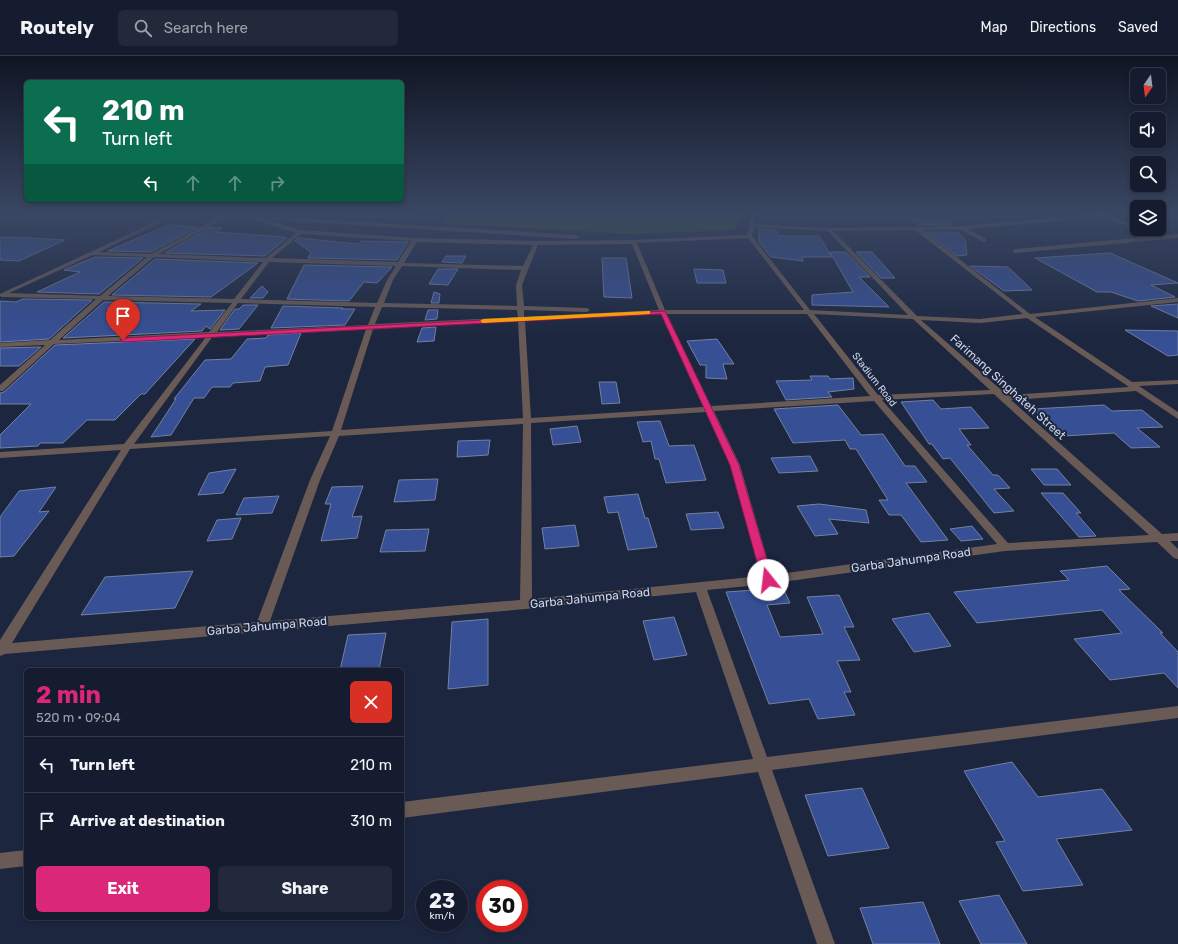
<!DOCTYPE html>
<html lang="en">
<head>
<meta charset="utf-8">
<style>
	body { margin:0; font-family:Rubik,sans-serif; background:#22293b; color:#f1f3f6; height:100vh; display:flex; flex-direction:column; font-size:15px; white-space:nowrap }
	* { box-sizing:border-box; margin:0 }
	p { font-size:13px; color:#9da1aa }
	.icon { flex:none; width:22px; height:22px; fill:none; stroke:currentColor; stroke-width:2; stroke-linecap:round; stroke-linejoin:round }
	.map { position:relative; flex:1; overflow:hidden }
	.panel { position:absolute; left:24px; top:612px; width:380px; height:252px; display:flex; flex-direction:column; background:#151c2f; border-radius:6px; box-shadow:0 2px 6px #0003,0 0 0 1px #343a4b }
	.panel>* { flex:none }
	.hud { position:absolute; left:24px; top:24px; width:380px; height:122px; border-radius:6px; box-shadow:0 2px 6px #0003,0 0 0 1px #343a4b; background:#0b6e4f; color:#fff; overflow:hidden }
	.needle { width:26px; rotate:194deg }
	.buttons { position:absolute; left:1130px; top:12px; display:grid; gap:8px }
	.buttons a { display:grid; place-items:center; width:36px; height:36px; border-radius:6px; background:#151c2f; box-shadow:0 2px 6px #0003,0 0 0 1px #343a4b; font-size:20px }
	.speed { position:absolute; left:416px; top:824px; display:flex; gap:8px; font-size:20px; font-weight:700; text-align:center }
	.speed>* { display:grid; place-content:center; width:52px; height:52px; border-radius:50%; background:#151c2f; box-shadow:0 2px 6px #0003,0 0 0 1px #343a4b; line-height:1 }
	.speed small { font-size:10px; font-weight:400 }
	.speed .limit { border:6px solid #d22; background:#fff; color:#111 }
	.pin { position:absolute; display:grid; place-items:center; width:34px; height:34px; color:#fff; margin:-41px -17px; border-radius:50% 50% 50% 0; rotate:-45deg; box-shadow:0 0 4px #0007 }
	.pin .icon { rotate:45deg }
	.me { position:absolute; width:44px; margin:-22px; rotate:344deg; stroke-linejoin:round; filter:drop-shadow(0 0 3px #0008) }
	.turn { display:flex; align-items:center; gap:14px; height:84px; padding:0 12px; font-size:18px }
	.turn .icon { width:52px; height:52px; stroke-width:2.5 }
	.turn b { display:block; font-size:28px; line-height:34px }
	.lanes { display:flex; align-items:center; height:38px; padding:0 12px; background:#0003; justify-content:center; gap:20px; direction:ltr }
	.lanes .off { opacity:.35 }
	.round { display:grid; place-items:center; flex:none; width:42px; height:42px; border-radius:6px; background:#22293b }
	.overview { display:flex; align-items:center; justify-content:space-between; height:68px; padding:0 12px }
	h1 { font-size:24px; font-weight:700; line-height:30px; color:#db2777 }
	.primary-button { display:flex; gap:8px; margin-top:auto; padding:8px 12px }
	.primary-button a { flex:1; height:46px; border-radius:6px; background:#db2777; color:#fff; font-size:16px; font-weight:700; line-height:46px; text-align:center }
	.primary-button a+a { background:#22293b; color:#f1f3f6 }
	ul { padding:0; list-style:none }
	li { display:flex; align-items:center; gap:12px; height:56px; padding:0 12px; border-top:1px solid #343a4b }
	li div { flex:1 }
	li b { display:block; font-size:15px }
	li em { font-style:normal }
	header { display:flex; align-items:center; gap:24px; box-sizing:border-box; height:56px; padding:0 20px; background:#151c2f; border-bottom:1px solid #343a4b }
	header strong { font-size:19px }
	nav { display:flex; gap:22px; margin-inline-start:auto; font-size:14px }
	.search { width:280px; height:36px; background:#22293b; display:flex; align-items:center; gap:10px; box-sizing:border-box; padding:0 14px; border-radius:6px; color:#9da1aa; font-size:15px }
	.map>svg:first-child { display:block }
	.green { fill:#3b5b19 }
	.building { fill:#364f95; stroke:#74819f }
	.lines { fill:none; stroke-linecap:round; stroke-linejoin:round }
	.minor { fill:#695a55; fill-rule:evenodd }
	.route { fill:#db2777; stroke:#8e194d }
	.slow { fill:#f59e0b }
	.labels { text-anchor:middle; stroke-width:4; stroke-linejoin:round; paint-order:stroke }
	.far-street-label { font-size:10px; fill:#cfd6e7; stroke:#1c263f }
	.street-label { font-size:12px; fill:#cfd6e7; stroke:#1c263f }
</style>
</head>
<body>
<header>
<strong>Routely</strong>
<div class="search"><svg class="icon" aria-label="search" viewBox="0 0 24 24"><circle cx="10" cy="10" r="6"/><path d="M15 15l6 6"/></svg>Search here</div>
<nav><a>Map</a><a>Directions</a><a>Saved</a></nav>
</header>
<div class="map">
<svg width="1178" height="888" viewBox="0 0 1178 888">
	<rect width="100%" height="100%" fill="#1c263f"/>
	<path class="green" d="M309 158H419L410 164Z
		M451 158H744L734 174 632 178 440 167Z"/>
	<path class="building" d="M911 163H948L952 169H918Z
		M168 169 198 171 151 196 108 195Z
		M211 171 222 172 216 176 284 181 282 182H287L265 200 165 197Z
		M759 173 776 174 779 180H819L832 201H802L803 205 771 201 759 186Z
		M926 176H958L965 184 967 199 957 200Z
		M0 181 33 182 65 184 19 205 0 204Z
		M298 182 358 188 361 185 408 186 397 204 308 202 311 196 295 185Z
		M830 196H846L870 221H859L889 251 812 249V239L853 236Z
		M856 196H872L895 222H881Z
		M1110 197 1178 227 1151 229 1175 241 1138 245 1111 236H1097L1035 202Z
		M446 200H466L462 207 442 206Z
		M95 201 143 202 99 238 37 236 80 216 64 214Z
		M602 202H626L632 242 604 241Z
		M155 203 258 207 211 241 112 239Z
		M304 209 392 211 377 227 364 226 349 245 287 243Z
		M970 210 1008 211 1032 234 1004 235Z
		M438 213H458L448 229 429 228Z
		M694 213 723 214 726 227H697Z
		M262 230 268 236 263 242H250Z
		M434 236 440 238 439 247H431Z
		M23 243 92 244 49 283 0 286V245L16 246Z
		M104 246 201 248 191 255 225 254 210 273 206 270 202 275 63 282Z
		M1178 248V262L1151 250Z
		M243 249H258L239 273 220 274 235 253H239Z
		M283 250 343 252 342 253H355L345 269 271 272Z
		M428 254H438L437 263 425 264Z
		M436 271 434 285 417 286 422 272Z
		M1125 274 1178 275V299L1168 300Z
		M301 277 288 309 265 311 260 325 233 327 230 331H212L204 342H194L171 379 151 381 176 343H174L205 304 231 303 247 283 266 282 268 279Z
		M195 283 145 338H141L115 364H87L63 387H40L38 390 0 392V379L31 348H0V337L4 336 55 289Z
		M717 283 734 308H723L727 323 706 322V309H700L687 285Z
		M41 291 19 310H0V292Z
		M810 320H828L830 323 853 322 854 333 828 336 832 341 786 344 776 325 812 324Z
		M599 326H616L620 347 602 348Z
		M933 344 941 353 971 351 989 372 959 373 971 389H967L993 419H998L1010 432 994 433 1014 455 994 457 950 402 943 403 932 388H929L901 346Z
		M838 349 861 379 883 378 905 410H915L927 426 906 427 948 484 921 486 901 459H889L879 444H888L856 393H850L845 384 793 387 774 353Z
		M1104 349 1112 355 1142 354 1163 371 1137 372 1160 391 1131 392 1114 377 1064 380 1033 353Z
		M660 365 669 390 694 389 706 424 666 427 659 403H655L651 385 643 386 637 366Z
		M577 370 581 386 553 389 550 373Z
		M490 384 488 399 457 401 458 385Z
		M810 400 818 415 779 417 771 402Z
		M236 413 223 437 198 439 209 417Z
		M1031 413H1057L1071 429H1044Z
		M438 423 435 444 394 446 399 424Z
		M363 430 352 461 362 460 357 482 321 485 331 448H325L332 431Z
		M56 431 39 456 49 455 14 500 0 501V461L19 435Z
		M1041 437H1063L1081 457H1076L1096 480 1079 481Z
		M638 438 645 462H648L657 491 628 494 618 456 608 457 604 441Z
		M279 440 272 457 236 459 244 442Z
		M819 448 866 454 869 467 829 463 838 478 815 480 797 450Z
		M718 456 724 472 691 474 686 458Z
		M241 462 232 483 207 485 217 464Z
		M575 469 579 490 545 493 542 472Z
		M972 470 983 483 961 485 950 473Z
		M429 473 425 495 380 496 386 474Z
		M1107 510 1130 533 1119 534 1163 577H1160L1178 596V632L1164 617 1110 624 1074 583 1122 577 1102 554 977 567 954 536 1069 524 1060 515Z
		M193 515 175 552 81 559 105 521Z
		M783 532 790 547 767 549 780 581 823 578 807 541 839 539 854 571H844L860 604 837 605 851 636H844L855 659 818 663 809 643 769 648 726 536Z
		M929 557 951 590 914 596 892 563Z
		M674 561 687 599 654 604 643 565Z
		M488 563V629L448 633 452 566Z
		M386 577 379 614H340L348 579Z
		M1012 706 1038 741 1102 733 1132 774 1056 783 1083 829 1023 835 996 786 1005 785 964 715Z
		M862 732 889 792 828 800 805 739Z
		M999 839 1027 888H981L959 845Z
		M923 846 940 888H873L860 852Z"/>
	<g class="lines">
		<path class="minor" d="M172 158H178L99 196 151 198 221 160 204 158H231L576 179 579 181 576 183 262 163 300 174 415 182 536 185 629 184 747 179 752 158H756L754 168 829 172 962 170 1099 158H1118L1109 160 1137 170V173H1139H1135L1102 161 968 173 986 183 987 184 984 186 961 174H922L1030 258 1178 242V246L1035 261 1132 326 1178 324V328L1139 330 1178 356V363L1136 335 1011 344 1162 478 1178 477V485H1170L1178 493V503L1174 502 1157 486 1005 495 768 528 707 534 767 701 1178 650V662L772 714 835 888H817L758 716 402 762V746L753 703 696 536 526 553 5 598 0 600V584L121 394 0 402V396L124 388 206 281 54 288 3 335H0V329L45 289 0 291V287L50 284 96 243 2 241 0 240V238ZM227 161 248 162 296 177 266 202 159 198ZM754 171 828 175 908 259 810 254 752 180ZM915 174 1023 258 980 263 917 260 833 175ZM301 178 411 185 398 206 272 202ZM748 182 804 254H665L637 187ZM417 186 533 189 523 210 404 207ZM632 188 659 254 524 261V254L587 256 590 254 587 252 524 250 522 229 538 189ZM93 199 147 201 100 240 9 237ZM154 201 263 206 234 243 108 240ZM269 206 396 210 387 224 377 247 241 243ZM402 210 521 214 516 229 517 250 384 247 393 224ZM103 244 232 247 209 276 59 284ZM238 247 375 251 368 269 217 276ZM382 251 517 254 518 261 375 268ZM661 258 703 351 531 362 525 265ZM667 258H807L870 340 711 350ZM814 258 913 263 990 334 878 339ZM1027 262 1129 331 1007 339 921 264 980 267ZM518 265 523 362 341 374 373 273ZM366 273 332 375 134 388 213 280ZM994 338 997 341 1149 479 1008 487 882 344ZM874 345 997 488 772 519 740 409 714 355ZM706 356 730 409 761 520 532 543 531 367ZM523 368 520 544 270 565 320 424 339 380ZM330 380 310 424 257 566 12 587 130 393Z
			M1178 178V182L1015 197 1012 195 1015 193Z
			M26 794V810L0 813V797Z"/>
	</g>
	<linearGradient id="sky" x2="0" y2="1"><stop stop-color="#0f1523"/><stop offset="0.56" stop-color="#3a4763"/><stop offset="1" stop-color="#3a4763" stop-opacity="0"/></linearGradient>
	<rect width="1178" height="282" fill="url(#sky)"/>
	<path class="route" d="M665 255 739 409 773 524 771 527 768 528 762 524 730 409 661 258 123 286 120 284 123 282Z"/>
	<path class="slow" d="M648 255H650V258L483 267 480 265 483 263Z"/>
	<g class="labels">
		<g class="far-street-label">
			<text transform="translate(875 323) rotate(52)" y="4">Stadium Road</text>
		</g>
		<g class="street-label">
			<text transform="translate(1008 331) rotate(42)" y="4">Farimang Singhateh Street</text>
			<text transform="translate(911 504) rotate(-8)" y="4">Garba Jahumpa Road</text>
			<text transform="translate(590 542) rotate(-6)" y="4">Garba Jahumpa Road</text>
			<text transform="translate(267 570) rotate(-5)" y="4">Garba Jahumpa Road</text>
		</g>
	</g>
</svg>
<div class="buttons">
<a><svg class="needle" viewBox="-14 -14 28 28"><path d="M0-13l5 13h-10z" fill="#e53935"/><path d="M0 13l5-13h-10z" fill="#9da1aa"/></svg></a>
<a><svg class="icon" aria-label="sound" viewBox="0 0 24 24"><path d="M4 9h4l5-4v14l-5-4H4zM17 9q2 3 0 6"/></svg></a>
<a><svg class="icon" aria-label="search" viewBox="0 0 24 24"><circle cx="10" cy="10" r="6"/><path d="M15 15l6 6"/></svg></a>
<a><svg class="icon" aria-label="layers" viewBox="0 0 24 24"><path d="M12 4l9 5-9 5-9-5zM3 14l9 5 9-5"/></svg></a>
</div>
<div class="speed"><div>23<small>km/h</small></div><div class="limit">30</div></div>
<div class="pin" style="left:123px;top:284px;background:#d93025"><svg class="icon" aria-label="arrive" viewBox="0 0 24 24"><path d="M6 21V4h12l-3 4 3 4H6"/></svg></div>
<svg class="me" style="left:768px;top:524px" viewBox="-20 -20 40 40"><circle r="19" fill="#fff"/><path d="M0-13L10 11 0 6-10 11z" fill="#db2777"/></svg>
<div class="hud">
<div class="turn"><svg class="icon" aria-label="left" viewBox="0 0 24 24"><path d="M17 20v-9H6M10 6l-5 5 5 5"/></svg><div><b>210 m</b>Turn left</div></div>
<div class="lanes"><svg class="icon" aria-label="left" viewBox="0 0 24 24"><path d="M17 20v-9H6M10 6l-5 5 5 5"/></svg><svg class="icon off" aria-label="ahead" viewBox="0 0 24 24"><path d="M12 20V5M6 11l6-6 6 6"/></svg><svg class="icon off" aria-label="ahead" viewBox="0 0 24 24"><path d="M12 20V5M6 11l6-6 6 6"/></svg><svg class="icon off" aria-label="right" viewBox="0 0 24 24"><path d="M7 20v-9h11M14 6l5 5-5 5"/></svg></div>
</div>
<section class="panel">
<div class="overview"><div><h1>2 min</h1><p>520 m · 09:04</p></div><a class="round" style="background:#d93025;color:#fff"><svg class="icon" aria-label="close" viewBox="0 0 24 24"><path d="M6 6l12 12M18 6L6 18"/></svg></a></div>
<ul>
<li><svg class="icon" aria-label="left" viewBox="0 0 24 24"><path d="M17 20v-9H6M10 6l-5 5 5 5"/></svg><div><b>Turn left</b></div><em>210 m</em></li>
<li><svg class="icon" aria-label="arrive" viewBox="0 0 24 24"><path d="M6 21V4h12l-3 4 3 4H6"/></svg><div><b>Arrive at destination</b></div><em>310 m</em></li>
</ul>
<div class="primary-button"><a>Exit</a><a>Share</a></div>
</section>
</div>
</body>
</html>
